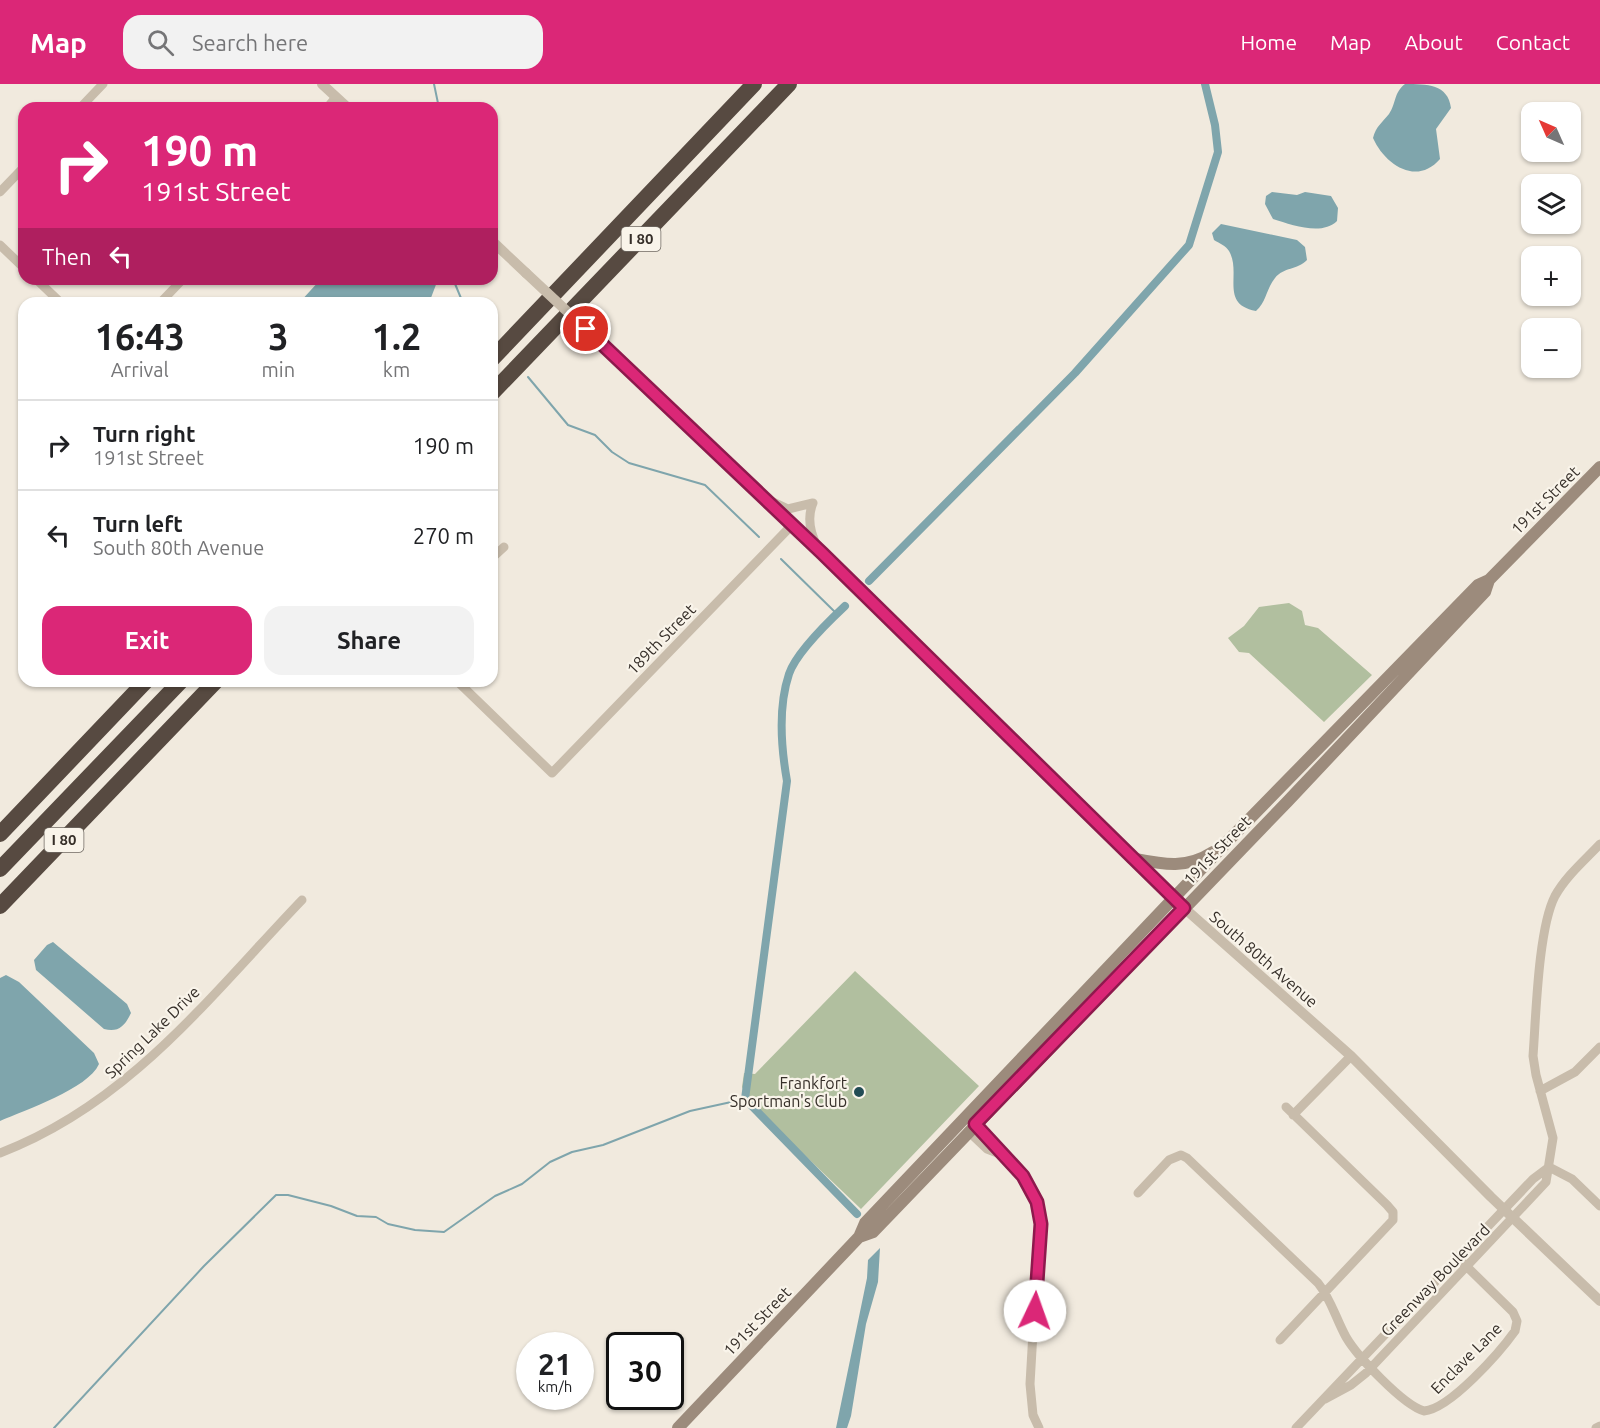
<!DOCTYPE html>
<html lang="en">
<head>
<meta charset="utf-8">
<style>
	body { margin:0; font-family:Ubuntu,sans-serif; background:#f2f2f2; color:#202124; height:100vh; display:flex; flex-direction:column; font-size:22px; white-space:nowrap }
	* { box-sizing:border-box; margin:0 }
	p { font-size:20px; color:#757577 }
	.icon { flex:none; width:33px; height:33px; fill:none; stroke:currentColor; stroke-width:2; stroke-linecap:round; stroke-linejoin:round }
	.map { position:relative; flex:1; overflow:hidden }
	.details { position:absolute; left:18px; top:213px; width:480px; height:390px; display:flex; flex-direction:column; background:#fff; border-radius:18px; box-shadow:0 2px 4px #0004 }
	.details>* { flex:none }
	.hud { position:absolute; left:18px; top:18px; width:480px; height:183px; border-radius:18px; box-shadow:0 2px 4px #0004; background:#db2777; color:#fff; overflow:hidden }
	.needle { width:39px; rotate:315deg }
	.fabs { position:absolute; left:1521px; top:18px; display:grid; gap:12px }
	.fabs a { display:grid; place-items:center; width:60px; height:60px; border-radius:12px; background:#fff; box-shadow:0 2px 4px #0004; font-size:30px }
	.speed { position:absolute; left:516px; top:1248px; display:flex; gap:12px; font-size:30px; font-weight:700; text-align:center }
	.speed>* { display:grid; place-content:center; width:78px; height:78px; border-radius:50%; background:#fff; box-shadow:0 2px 4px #0004; line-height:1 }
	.speed small { font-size:15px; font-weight:400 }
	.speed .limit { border:3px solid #111; border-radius:9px; background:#fff; color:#111 }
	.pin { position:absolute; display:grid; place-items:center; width:51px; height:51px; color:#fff; margin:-26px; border:3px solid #fff; border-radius:50%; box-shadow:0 2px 6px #0007 }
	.me { position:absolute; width:66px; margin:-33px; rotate:3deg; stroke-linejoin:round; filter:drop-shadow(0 0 4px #0008) }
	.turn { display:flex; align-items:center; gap:21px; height:126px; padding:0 24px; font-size:27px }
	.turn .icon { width:78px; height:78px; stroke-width:2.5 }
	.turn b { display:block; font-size:42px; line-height:51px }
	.then { display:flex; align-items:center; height:57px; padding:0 24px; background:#0003; gap:12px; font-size:22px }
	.eta { display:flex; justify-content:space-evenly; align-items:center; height:102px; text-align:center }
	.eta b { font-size:36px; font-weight:600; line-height:42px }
	.cta { display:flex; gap:12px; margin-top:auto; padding:12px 24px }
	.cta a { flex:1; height:69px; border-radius:18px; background:#db2777; color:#fff; font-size:24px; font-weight:600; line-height:69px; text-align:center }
	.cta a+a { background:#f2f2f2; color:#202124 }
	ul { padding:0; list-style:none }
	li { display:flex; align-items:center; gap:18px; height:90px; padding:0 24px; border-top:2px solid #e0e0e0 }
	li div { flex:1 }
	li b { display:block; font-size:22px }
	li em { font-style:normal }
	header { display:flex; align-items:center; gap:36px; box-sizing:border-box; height:84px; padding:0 30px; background:#db2777; color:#fff }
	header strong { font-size:28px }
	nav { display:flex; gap:33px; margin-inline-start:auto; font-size:21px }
	.search { width:420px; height:54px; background:#f2f2f2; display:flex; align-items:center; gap:15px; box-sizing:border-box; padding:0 21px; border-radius:18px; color:#757577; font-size:22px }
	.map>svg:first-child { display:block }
	.green { fill:#b1bf9f }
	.water { fill:#7fa5ac }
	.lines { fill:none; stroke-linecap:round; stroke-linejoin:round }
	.stream { stroke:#7fa5ac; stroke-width:2 }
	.canal { stroke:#7fa5ac; stroke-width:8 }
	.minor { stroke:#c8bcab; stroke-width:9 }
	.tertiary { stroke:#c8bcab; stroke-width:10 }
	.secondary { stroke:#9c8b7c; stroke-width:12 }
	.motorway { stroke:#574a41; stroke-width:16 }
	.tertiary-bridge { stroke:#c8bcab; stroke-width:10 }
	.route-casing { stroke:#8e194d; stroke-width:15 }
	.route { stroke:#db2777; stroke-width:10 }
	.poi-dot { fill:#224c55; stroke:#f9f4ea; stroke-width:2 }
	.labels { text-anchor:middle; stroke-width:4.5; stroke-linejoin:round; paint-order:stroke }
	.shield { fill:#f9f4ea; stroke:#706a63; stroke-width:1.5 }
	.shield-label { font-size:15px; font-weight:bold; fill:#362f29 }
	.street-label { font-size:16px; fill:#362f29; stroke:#f9f4ea }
	.poi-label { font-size:16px; fill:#362f29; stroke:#f9f4ea; text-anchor:end }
</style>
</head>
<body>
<header>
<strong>Map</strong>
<div class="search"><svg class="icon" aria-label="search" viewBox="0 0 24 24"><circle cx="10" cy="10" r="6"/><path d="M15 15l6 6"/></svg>Search here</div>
<nav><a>Home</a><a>Map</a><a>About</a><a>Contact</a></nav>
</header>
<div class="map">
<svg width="1600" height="1344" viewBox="0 0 1600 1344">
	<rect width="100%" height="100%" fill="#f1eade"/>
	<path class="green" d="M1289 519 1302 527 1305 541 1318 544 1372 591 1324 638 1249 569 1239 568 1228 554 1244 542 1259 523Z
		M855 887 979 1002 861 1125 749 1018 742 1003 744 989 755 990Z"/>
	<path class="water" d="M1405 0C1427 0 1448 0 1451 24L1436 45 1440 75C1417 102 1385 81 1373 54 1376 42 1382 39 1389 30 1396 20 1394 8 1405 0Z
		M1272 108 1297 111 1305 108 1331 112 1338 124 1337 137C1322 152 1292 141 1273 135L1265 120 1266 112Z
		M1221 140 1297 156 1305 163 1307 176C1297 186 1284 183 1275 194 1266 205 1267 217 1256 227 1219 220 1242 189 1229 167 1226 162 1219 159 1214 156L1212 149Z
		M321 195H436L437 198 429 219H299Z
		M53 858 127 920 131 929C125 942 118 949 104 945L36 886 34 876 47 861Z
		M6 891 19 898 94 969 99 980C88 1005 25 1026 0 1037V894Z
		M880 1164 878 1198 866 1240 851 1332 847 1344H836L867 1194 868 1176Z"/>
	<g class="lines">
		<path class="stream" d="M434 0 439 24
			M453 195 463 219
			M528 293 568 341 595 351 612 368 629 379 705 401 759 453
			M781 475 837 530
			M54 1344 204 1182 276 1111H288L331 1122 357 1132 376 1133 388 1140 415 1146 444 1148 495 1112 522 1100 550 1078 572 1068 603 1061 690 1027 745 1015"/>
		<path class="canal" d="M869 497 1075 289 1189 161 1218 68 1215 41 1205 0
			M845 522C829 537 796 569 789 590 778 623 781 663 787 697L745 1015 857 1130"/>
		<path class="minor" d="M80 24 103 0
			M327 24 336 13
			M0 108 24 83
			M0 161 24 184
			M36 195 61 219
			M160 219 183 195
			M771 417 788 425 813 419
			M813 419C807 433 810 448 817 462
			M492 474 504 463
			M457 597 552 689 792 441
			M1540 1007 1575 988 1600 963
			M1293 1031 1351 972
			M968 1047 987 1065 1000 1070 994 1058 975 1040
			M0 1069C129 1020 209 913 302 816
			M1000 1070C1019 1088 1034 1102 1040 1128L1030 1300 1033 1331 1039 1344
			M1549 1083 1572 1095 1600 1122
			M1138 1109 1169 1076 1181 1071 1187 1074 1318 1199C1331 1215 1336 1235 1346 1253 1357 1272 1403 1321 1424 1327 1450 1325 1500 1268 1515 1247L1517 1237 1513 1228 1458 1174
			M1280 1256 1393 1136V1128L1387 1121 1286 1023
			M1325 1315 1351 1301 1366 1289 1546 1098 1553 1054 1536 991 1533 972C1536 933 1538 845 1555 812 1566 792 1585 776 1600 760
			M1296 1344 1533 1095 1549 1083
			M1596 1344 1600 1342"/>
		<path class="tertiary" d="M322 0 348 24
			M492 157 526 189
			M586 245 822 469 1174 815 1351 972 1491 1113 1600 1217"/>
		<path class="secondary" d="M1131 774C1162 780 1185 786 1213 768
			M859 1153 873 1148 1288 717 1485 508 1489 496
			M678 1344 859 1153 865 1139 1226 759 1478 501 1489 496 1600 383"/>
		<path class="motorway" d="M492 275 754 0
			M492 309 789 0
			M0 750 146 597
			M0 785 181 597
			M0 822 216 597"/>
		<path class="tertiary-bridge" d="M526 189 586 245"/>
	</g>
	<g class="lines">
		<g class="route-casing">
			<path id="route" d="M586 245 822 469 1184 824 975 1040 1023 1092 1037 1118 1041 1140 1035 1227"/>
		</g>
		<use href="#route" class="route"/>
	</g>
	<circle class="poi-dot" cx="859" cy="1008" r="6"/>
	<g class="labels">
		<g class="shield">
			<rect x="621.5" y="143" width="39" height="24" rx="4.5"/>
			<rect x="44.5" y="744" width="39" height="24" rx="4.5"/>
		</g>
		<g class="shield-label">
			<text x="641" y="160">I 80</text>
			<text x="64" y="761">I 80</text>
		</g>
		<g class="street-label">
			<text transform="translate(1545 416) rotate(-45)" y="6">191st Street</text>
			<text transform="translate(661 555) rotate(-46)" y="6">189th Street</text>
			<text transform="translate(1217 766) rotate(-46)" y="6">191st Street</text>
			<text transform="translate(1264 875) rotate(41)" y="6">South 80th Avenue</text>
			<text transform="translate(152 948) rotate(-44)" y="6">Spring Lake Drive</text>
			<text transform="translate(1435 1196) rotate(-46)" y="6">Greenway Boulevard</text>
			<text transform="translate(757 1237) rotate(-46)" y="6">191st Street</text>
			<text transform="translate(1466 1274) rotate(-45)" y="6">Enclave Lane</text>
		</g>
		<g class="poi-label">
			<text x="847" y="1005">Frankfort<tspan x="847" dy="18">Sportman's Club</tspan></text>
		</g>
	</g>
</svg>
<div class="fabs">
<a><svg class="needle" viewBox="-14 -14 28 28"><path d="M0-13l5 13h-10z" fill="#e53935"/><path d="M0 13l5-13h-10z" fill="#757577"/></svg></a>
<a><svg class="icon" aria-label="layers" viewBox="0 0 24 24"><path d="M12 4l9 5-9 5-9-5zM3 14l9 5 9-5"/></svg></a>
<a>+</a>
<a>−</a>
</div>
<div class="speed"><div>21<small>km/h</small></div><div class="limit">30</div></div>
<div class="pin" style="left:586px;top:245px;background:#d93025"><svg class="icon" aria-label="arrive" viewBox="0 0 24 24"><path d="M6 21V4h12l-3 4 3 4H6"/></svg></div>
<svg class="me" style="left:1035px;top:1227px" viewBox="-20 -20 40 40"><circle r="19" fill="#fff"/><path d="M0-13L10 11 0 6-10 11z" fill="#db2777"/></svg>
<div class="hud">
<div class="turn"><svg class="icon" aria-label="right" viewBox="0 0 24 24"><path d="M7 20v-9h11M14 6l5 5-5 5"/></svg><div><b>190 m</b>191st Street</div></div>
<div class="then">Then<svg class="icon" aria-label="left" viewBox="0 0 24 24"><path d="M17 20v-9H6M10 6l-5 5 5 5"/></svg></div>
</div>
<section class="details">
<div class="eta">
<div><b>16:43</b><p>Arrival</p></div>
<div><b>3</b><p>min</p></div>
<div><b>1.2</b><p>km</p></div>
</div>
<ul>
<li><svg class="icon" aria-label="right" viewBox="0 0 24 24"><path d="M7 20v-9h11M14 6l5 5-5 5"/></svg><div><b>Turn right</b><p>191st Street</p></div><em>190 m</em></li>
<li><svg class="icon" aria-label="left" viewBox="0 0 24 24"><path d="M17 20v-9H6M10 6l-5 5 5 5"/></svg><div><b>Turn left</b><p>South 80th Avenue</p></div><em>270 m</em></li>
</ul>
<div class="cta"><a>Exit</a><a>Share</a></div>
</section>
</div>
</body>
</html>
